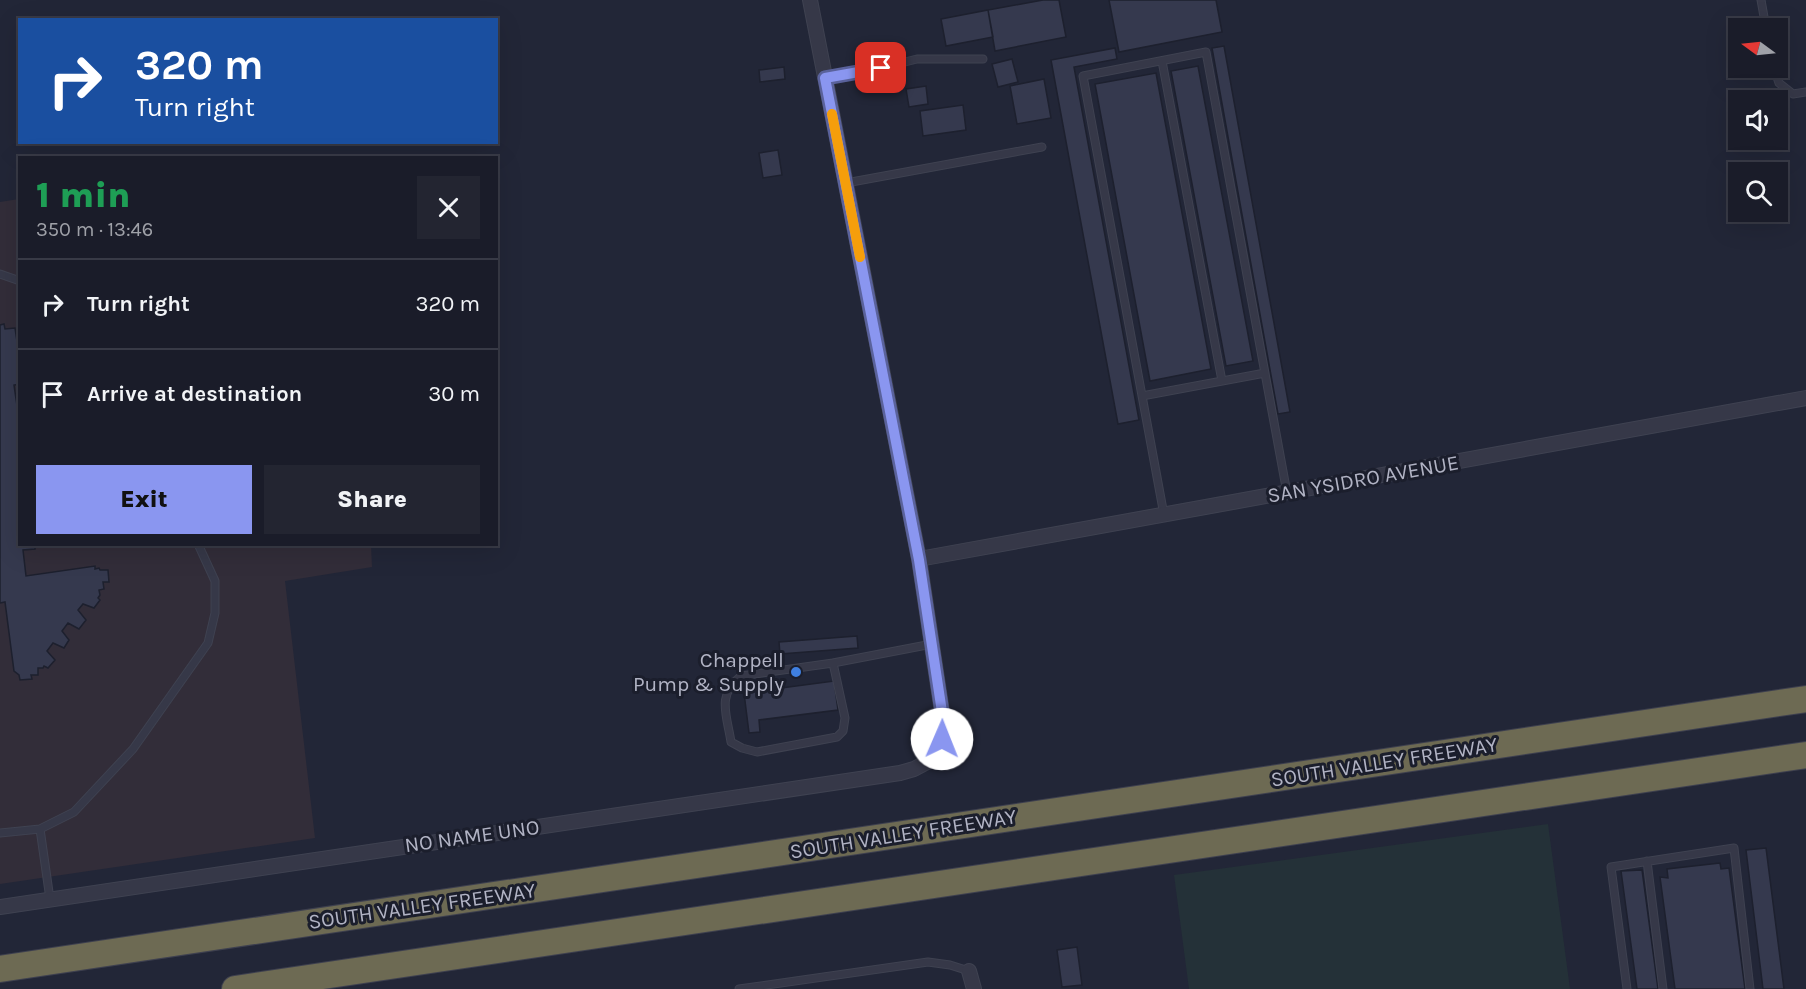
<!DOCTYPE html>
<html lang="en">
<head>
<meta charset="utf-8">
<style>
	body { margin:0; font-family:Karla,sans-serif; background:#232531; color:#f1f3f6; height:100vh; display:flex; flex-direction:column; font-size:22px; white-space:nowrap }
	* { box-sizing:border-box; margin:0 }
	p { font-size:20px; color:#9fa1a8 }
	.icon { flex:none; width:33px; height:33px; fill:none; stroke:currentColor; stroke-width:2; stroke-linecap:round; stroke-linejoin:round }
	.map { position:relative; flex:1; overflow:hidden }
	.sheet { position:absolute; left:18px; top:156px; width:480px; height:390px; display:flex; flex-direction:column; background:#1a1c29; border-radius:0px; box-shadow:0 6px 24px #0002,0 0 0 2px #383a46 }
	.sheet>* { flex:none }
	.guide { position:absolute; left:18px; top:18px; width:480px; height:126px; border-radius:0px; box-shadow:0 6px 24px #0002,0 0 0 2px #383a46; background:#1a4fa0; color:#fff; overflow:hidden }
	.needle { width:39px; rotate:285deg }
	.controls { position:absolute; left:1728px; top:18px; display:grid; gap:12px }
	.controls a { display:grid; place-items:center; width:60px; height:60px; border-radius:0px; background:#1a1c29; box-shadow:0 6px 24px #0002,0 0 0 2px #383a46; font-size:30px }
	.pin { position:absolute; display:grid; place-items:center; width:51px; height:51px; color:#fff; margin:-26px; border-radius:12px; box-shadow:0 3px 9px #0006 }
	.me { position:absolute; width:66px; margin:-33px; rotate:1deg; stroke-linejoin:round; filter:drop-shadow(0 0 4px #0008) }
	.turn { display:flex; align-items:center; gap:21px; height:126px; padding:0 18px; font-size:27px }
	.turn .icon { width:78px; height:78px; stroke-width:2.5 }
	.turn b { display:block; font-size:42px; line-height:51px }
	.round { display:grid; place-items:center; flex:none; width:63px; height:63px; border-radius:0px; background:#232531 }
	.overview { display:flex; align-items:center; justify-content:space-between; height:102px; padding:0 18px }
	h1 { font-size:36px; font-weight:800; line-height:45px; color:#1e9e55 }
	.button { display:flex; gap:12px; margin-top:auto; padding:12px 18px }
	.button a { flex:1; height:69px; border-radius:0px; background:#8a96f0; color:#111; font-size:24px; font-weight:800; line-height:69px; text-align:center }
	.button a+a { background:#232531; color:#f1f3f6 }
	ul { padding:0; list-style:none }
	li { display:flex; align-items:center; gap:18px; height:90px; padding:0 18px; border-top:2px solid #383a46 }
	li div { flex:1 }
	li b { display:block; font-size:22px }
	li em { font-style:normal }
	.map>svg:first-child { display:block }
	.medical { fill:#322d39 }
	.green { fill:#243138 }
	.building { fill:#35394e; stroke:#1d202e; stroke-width:1.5 }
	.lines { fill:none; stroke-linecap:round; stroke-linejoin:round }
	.lane-casing { stroke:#3f4251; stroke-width:9 }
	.street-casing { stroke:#3f4251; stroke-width:16 }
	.highway-casing { stroke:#3e404f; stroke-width:28 }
	.lane { stroke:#363848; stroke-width:7 }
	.street { stroke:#363848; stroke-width:14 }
	.highway { stroke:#6d6a53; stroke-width:26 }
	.route-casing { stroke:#5a629c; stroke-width:15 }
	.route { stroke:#8a96f0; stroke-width:10 }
	.slow { stroke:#f59e0b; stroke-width:10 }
	.shop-dot { fill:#3f7fe0; stroke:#1b1e2c; stroke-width:2 }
	.labels { text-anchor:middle; stroke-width:6; stroke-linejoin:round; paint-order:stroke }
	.street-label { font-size:21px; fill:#b1b3c4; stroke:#1b1e2c }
	.poi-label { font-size:21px; fill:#b1b3c4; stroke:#1b1e2c; text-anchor:end }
</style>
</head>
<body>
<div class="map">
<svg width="1806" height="989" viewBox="0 0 1806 989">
	<rect width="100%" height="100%" fill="#222637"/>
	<path class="medical" d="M19 199 20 544 371 545 372 567 285 581 315 838 0 884V202Z"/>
	<path class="green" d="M1548 824 1570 989H1189L1174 875Z"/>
	<path class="building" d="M1043 0H1059L1066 37 995 51 988 10Z
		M1109 0H1216L1222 32 1119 52Z
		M988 10 993 37 946 46 941 19Z
		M1224 46 1290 412 1278 414 1212 48Z
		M1115 48 1117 59 1074 67 1139 420 1118 424 1051 60Z
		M1012 59 1018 82 998 87 992 64Z
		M1198 66 1253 361 1226 366 1171 71Z
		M784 67 785 79 760 82 759 70Z
		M1156 73 1211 369 1150 381 1095 84Z
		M1044 79 1051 118 1017 124 1010 86Z
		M926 86 928 104 909 107 906 89Z
		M963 105 966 130 923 136 920 111Z
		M778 150 782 175 763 178 759 153Z
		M4 324 5 329 15 328 20 362V384L14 385 20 426V544H35V549L23 550 26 576 95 566V569L99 568 100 570H108L109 582H103L104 589 99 590 100 595 98 598 100 600 94 608 83 604 78 610 86 620 79 629 68 623 62 631 69 640 64 648 53 643 47 651 55 660 48 668 44 666 43 668H38V675H31L32 679 20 680 19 675 14 671 5 602 0 603V325Z
		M857 636 858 648 780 654 779 642Z
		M834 681 838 710 759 720 760 732 749 733 744 693Z
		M1766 848 1784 989H1763L1746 850Z
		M1720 863 1721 869 1729 868 1745 989H1675L1660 877 1668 878 1667 869Z
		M1642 870 1658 989H1637L1621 871Z
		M1077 947 1082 985 1062 987 1057 950Z"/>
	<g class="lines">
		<g class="lane-casing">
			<path id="lane" d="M1761 0 1766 28
				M1162 61 1222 381
				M1774 68 1779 83 1793 94 1806 92
				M825 78 881 68 917 59H983
				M846 183 1042 147
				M0 274 20 281
				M1142 396 1265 373
				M1164 515 1083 76 1206 52 1287 493
				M833 663 845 718 843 731 837 737 757 752 742 748 731 742C727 715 716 695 741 676L833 663 932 644
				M40 829 50 899
				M0 833 40 829 74 812 133 749 208 643 215 613V581L198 544
				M1647 861 1663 989
				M739 989 928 962 950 965 969 971
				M1627 989 1611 867 1734 848 1750 989"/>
		</g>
		<g class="street-casing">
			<path id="street" d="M919 559 1806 398
				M0 907 900 773 914 769 929 761 937 751 942 739V712L919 559 810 0
				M969 971 974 989"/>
		</g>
		<g class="highway-casing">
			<path id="highway" d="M0 969 1806 699
				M235 989 1806 755"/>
		</g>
		<use href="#lane" class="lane"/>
		<use href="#street" class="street"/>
		<use href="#highway" class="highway"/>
	</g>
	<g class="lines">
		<g class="route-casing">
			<path id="route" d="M881 68 825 78 919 560 942 712V739"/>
		</g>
		<use href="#route" class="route"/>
		<path class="slow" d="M832 114 860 257"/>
	</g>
	<circle class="shop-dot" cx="796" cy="672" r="6"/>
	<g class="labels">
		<g class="street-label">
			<text transform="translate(1363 479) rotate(-10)" y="7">SAN YSIDRO AVENUE</text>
			<text transform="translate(1384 762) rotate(-9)" y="7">SOUTH VALLEY FREEWAY</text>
			<text transform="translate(903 834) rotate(-9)" y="7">SOUTH VALLEY FREEWAY</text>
			<text transform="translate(472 836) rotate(-8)" y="7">NO NAME UNO</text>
			<text transform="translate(422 906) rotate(-8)" y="7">SOUTH VALLEY FREEWAY</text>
		</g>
		<g class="poi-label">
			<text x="784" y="667">Chappell<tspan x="784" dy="24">Pump &amp; Supply</tspan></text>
		</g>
	</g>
</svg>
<div class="controls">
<a><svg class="needle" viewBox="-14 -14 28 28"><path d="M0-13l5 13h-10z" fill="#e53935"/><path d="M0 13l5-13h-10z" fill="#9fa1a8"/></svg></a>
<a><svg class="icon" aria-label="sound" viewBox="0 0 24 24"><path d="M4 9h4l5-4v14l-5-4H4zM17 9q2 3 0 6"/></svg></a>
<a><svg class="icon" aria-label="search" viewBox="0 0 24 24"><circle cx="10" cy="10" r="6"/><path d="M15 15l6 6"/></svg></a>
</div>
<div class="pin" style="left:881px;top:68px;background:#d93025"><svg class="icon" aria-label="arrive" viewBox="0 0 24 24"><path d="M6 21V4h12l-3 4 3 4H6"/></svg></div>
<svg class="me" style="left:942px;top:739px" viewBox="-20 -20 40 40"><circle r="19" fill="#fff"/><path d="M0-13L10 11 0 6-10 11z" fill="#8a96f0"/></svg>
<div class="guide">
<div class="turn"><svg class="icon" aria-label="right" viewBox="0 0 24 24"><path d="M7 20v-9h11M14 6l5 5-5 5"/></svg><div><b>320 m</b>Turn right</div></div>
</div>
<section class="sheet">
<div class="overview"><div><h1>1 min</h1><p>350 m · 13:46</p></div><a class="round"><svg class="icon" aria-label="close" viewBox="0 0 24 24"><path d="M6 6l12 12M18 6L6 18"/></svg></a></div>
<ul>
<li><svg class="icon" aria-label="right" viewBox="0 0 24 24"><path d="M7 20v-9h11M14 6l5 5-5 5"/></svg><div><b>Turn right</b></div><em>320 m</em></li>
<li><svg class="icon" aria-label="arrive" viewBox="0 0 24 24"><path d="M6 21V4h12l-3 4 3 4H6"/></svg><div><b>Arrive at destination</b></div><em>30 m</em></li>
</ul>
<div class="button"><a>Exit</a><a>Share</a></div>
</section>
</div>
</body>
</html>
